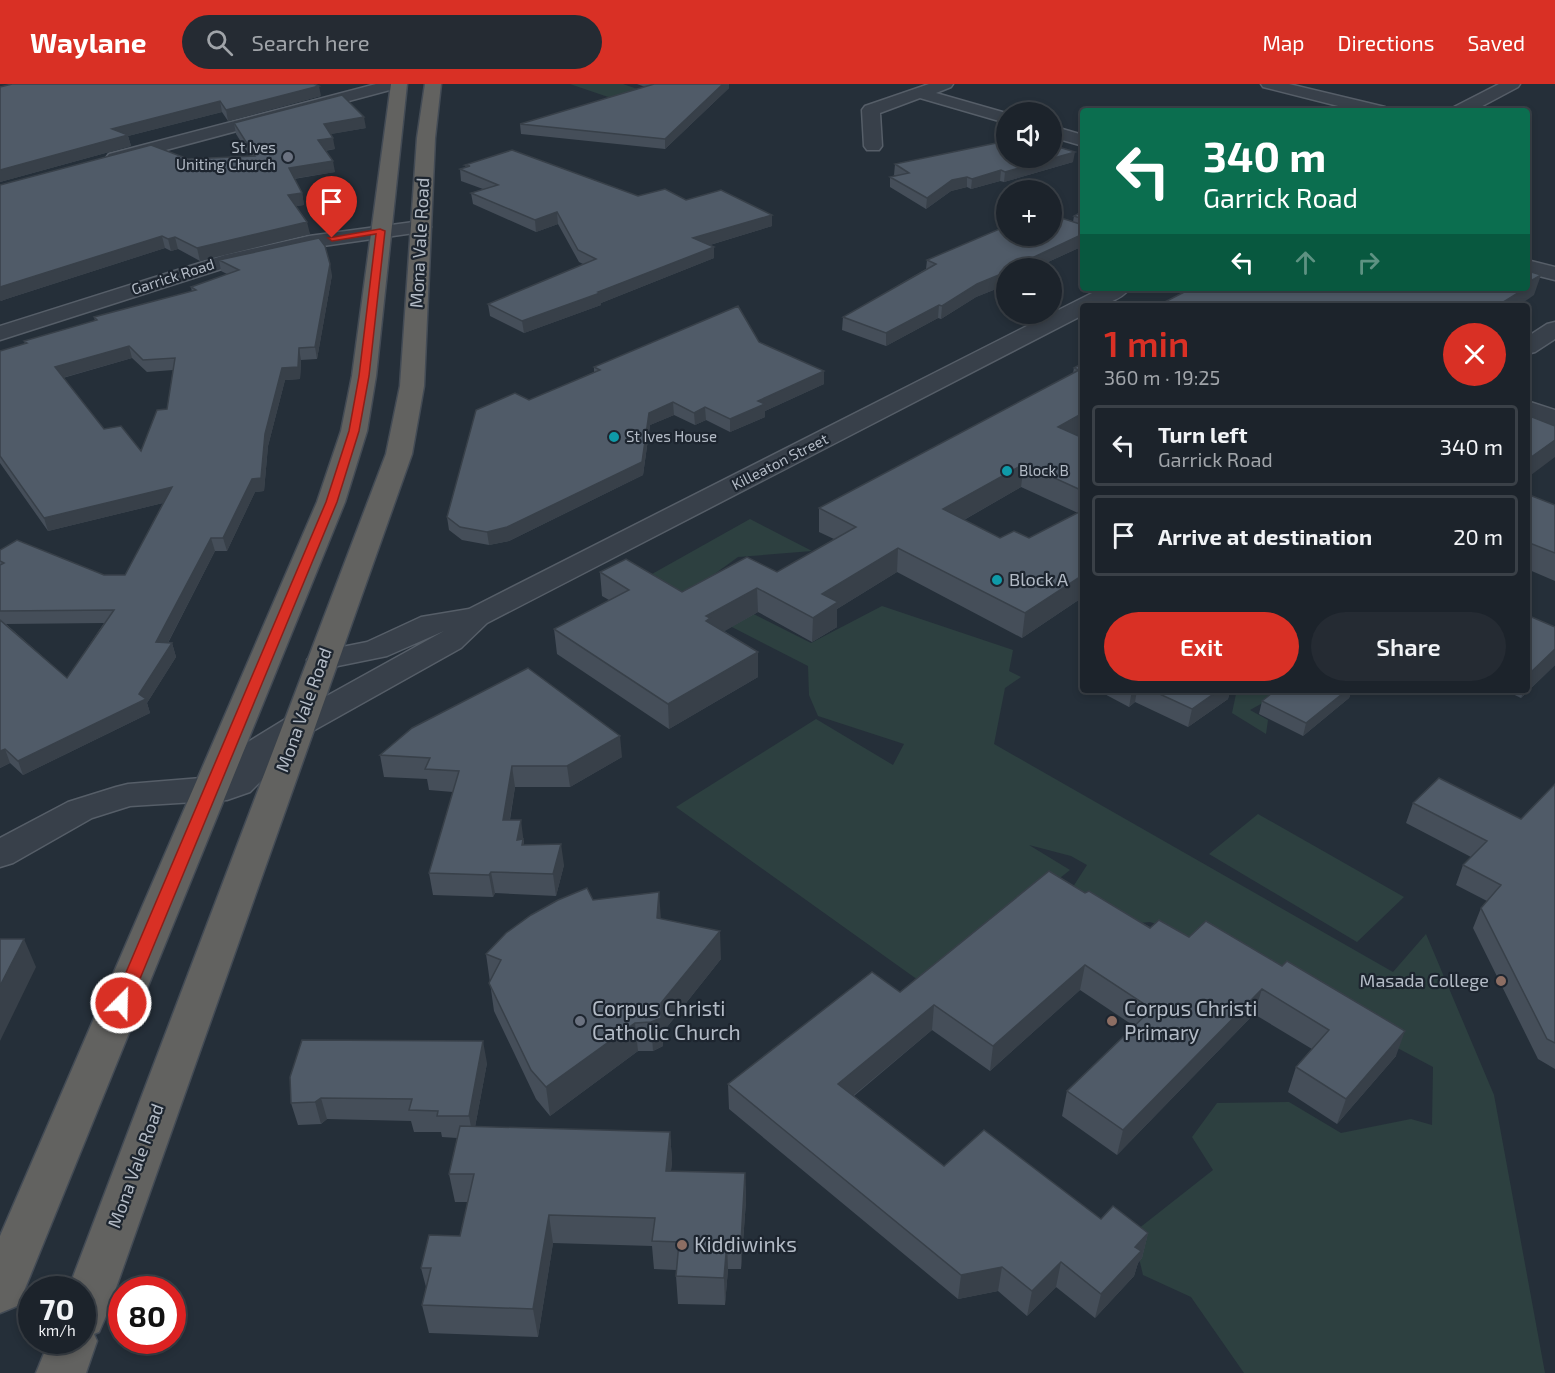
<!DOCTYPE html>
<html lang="en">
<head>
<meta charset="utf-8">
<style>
	body { margin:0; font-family:"Exo 2",sans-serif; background:#252b33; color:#f1f3f6; height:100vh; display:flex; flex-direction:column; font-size:22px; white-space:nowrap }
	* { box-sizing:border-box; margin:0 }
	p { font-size:20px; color:#a0a4a9 }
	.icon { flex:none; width:33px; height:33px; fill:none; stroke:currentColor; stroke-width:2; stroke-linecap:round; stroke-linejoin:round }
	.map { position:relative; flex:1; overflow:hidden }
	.side { position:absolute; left:1080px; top:219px; width:450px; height:390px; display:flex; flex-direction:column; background:#1c232b; border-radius:6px; box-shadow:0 3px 9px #0003,0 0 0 2px #3a4047 }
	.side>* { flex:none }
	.guide { position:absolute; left:1080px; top:24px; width:450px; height:183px; border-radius:6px; box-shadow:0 3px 9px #0003,0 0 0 2px #3a4047; background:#0b6e4f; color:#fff; overflow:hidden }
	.controls { position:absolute; left:996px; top:18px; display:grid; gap:12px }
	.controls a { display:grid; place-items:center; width:66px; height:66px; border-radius:50%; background:#1c232b; box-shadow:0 3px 9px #0003,0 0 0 2px #3a4047; font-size:30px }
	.speed { position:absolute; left:18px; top:1192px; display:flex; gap:12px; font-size:30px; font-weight:700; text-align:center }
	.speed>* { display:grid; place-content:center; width:78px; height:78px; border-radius:50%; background:#1c232b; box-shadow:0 3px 9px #0003,0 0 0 2px #3a4047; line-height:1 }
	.speed small { font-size:15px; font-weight:400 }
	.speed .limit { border:9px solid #d22; background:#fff; color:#111 }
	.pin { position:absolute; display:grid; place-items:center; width:51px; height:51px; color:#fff; margin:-62px -26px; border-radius:50% 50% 50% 0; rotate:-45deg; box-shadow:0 0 6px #0007 }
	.pin .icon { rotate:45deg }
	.me { position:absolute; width:66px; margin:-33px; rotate:23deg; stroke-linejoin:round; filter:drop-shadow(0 0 4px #0008) }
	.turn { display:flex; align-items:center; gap:21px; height:126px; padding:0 24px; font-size:27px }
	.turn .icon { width:78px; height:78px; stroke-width:2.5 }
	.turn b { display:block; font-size:42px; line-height:51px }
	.lanes { display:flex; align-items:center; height:57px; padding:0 24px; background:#0003; justify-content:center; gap:30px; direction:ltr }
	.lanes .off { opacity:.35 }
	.round { display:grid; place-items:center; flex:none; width:63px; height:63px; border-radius:32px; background:#252b33 }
	.head { display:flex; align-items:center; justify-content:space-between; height:102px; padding:0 24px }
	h1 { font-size:36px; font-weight:600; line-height:45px; color:#d93025 }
	.primary-button { display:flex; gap:12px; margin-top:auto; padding:12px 24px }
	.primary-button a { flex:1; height:69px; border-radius:36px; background:#d93025; color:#fff; font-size:24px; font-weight:600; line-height:69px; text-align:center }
	.primary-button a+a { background:#252b33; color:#f1f3f6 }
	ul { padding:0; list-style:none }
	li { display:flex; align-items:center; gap:18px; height:81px; margin:0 12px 9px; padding:0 12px; border:3px solid #3a4047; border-radius:6px }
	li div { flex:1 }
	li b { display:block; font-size:22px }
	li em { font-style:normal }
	header { display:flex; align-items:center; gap:36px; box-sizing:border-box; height:84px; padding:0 30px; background:#d93025; color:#fff }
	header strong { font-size:28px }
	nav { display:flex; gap:33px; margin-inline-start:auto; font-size:21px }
	.search { width:420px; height:54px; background:#252b33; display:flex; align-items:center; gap:15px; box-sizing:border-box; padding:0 21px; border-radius:33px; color:#a0a4a9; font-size:22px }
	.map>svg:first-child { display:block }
	.green { fill:#2d4040 }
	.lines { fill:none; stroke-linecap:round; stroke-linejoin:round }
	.minor-casing { stroke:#565e68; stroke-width:3 }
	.trunk-casing { stroke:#434b55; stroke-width:3 }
	.minor { fill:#38404a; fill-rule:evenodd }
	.trunk { fill:#626260; fill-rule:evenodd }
	.wall { fill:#454e59; fill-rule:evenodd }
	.shaded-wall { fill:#384049 }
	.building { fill:#505b68; stroke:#384049; stroke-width:1.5; fill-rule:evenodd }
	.route { fill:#d93025; stroke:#8d1f18; stroke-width:1.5 }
	.worship-dot { fill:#6b7280; stroke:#1d252f; stroke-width:2 }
	.culture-dot { fill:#0f9aa8; stroke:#1d252f; stroke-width:2 }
	.education-dot { fill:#8d6e63; stroke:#1d252f; stroke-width:2 }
	.labels { text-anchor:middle; stroke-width:4.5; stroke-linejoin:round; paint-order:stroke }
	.far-poi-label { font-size:15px; fill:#b3bbc6; stroke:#1d252f; text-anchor:start }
	.far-street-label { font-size:15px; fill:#b3bbc6; stroke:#1d252f }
	.street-label { font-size:18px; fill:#b3bbc6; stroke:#1d252f }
	.poi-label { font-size:18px; fill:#b3bbc6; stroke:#1d252f; text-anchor:start }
	.near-poi-label { font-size:21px; fill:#b3bbc6; stroke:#1d252f; text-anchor:start }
</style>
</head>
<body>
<header>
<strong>Waylane</strong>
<div class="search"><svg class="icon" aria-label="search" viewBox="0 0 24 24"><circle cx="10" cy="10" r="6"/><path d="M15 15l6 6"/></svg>Search here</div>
<nav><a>Map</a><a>Directions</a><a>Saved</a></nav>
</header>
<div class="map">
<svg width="1555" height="1289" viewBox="0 0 1555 1289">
	<rect width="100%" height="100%" fill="#252f39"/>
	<path class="green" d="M570 0H623L646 8 617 16Z
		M750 435 812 467 738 473 698 502 811 559 882 522 1013 566 1009 587 1021 593 1005 604 994 660 1393 888 1426 850 1494 1011 1545 1289H1244L1191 1213 1143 1191 1133 1149 1213 1086 1192 1053 1217 1019 1289 1018 1341 1049 1411 1035 1432 1041 1433 983 1390 960 1180 866 1171 845 1150 838 1119 841 1071 806 1087 781 1071 772 1029 761 1070 786 925 901 676 723 816 635 893 681 904 660 818 632 809 611 808 582 695 524 652 490Z
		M1230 606H1286L1250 626 1268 636 1266 650 1232 629 1236 610Z
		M1258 730 1404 813 1357 858 1209 770Z"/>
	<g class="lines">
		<g class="minor-casing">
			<path id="minor" d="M376 0H403L401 3 121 78H109L106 74 109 70Z
				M929 0H953L951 3 936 9 1006 29V39L920 14 880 29 882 62 879 66H867L864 62 862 26 865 22Z
				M1261 0H1289L1385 23 1388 27H1358L1263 3Z
				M1499 0H1520L1518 3 1473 27H1451L1454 23Z
				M1052 42 1083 51V62L1052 53Z
				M421 137 428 139 431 143 428 147 309 164 237 180 0 256V242L225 171 309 152Z
				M1527 176 1555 183V196L1527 189Z
				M1102 204H1130C1120 218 1099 222 1083 222V231L487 539 461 564 311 648 274 672 261 697 250 708 227 716 130 722 92 734 13 779 0 783V754L68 718 116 703 128 700 226 692 235 683 248 658 287 634 444 547 387 572 323 585 312 583 307 576 312 569 367 558 421 533 469 525Z
				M1555 238V255L1535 268 1527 270V253L1547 240Z
				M1527 317 1555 326V342L1527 333Z"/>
		</g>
		<g class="trunk-casing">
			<path id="trunk" d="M391 0H407L376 292 367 347 345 418 24 1207 17 1222 0 1229V1152L317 418 341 347 352 292Z
				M425 0H441L435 54 424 302 412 370 106 1232 99 1248 94 1250 97 1257 86 1289H36L49 1257H82V1206H68L386 370 400 302 417 54Z"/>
		</g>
		<use href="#minor" class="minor"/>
		<use href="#trunk" class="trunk"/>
	</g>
	<path class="wall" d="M637 0H729V4L665 65 521 50 520 40 645 3Z
		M0 3 321 12 228 37 222 28 128 52 131 62 0 98Z
		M234 39 366 44 330 50 335 65 325 67 335 88 294 95 302 109 304 121 296 122 310 150 200 177 178 165 171 167 165 164 0 217 188 75 250 72 236 50Z
		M1073 78 1004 98 1000 97 971 105 967 103 951 107 926 125 890 103V93L896 91H894L895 80Z
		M465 81 638 112 686 116 772 131V142L710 161 714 174 601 219V221L524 249 490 232 488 220 583 180 579 178 558 140 536 148 473 120 471 109 483 105 461 97 460 85 466 84Z
		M1083 127V162L1035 184H1006V201L976 213 941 235 938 234 886 262 842 246 843 233 926 185 927 176 1006 152 1073 138 1074 132Z
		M219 176 332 191 317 275 301 276 300 295 285 296 268 362 264 407 255 408 227 467H215L168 559H172L176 573 147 619 150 629 23 691 10 679 0 684V466L104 491H125L163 419 48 447 0 379V267L25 260 24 257 95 237 94 233 192 208 191 203 227 190 221 187ZM132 274 147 288 173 286 167 325 141 367 104 345 63 294ZM104 539 67 594 6 540Z
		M759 258 824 287V300L765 327V333L730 348 706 336 695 341 674 331 650 341 643 391 509 457 489 461 462 456 449 446 447 433 529 316 594 288V283Z
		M1083 279V350L1079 352 1083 354V513L1022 554 897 488 837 525V543L812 558 758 528 724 547 758 568V593L669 645 557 570 554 545 609 516 602 512 600 488 682 508 777 488 834 455 819 448V424L1073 289 1074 284ZM1021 403 1078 429 1029 454H1000L964 436Z
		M1527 410 1555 421V497L1527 485Z
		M1527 531 1555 543V581L1521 614 1504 606H1527Z
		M1083 581V599L1080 598Z
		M1097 606H1230L1228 615 1188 643 1135 618 1129 623Z
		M1351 609 1349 614 1303 652 1259 630 1262 617Z
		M380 671 622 673 570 703H515L510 736 524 757V761L564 781 556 812 495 809 493 813 433 811 429 789 453 708 429 706 427 695 384 693Z
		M1555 700V985L1538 975 1473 844 1481 824 1487 817 1456 801 1463 781 1471 773 1406 739 1413 719 1521 735Z
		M1085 809 1396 972 1337 1040 1288 1008 1296 983 1312 965 1254 930 1117 1071 1062 1032 1067 1007 1134 942 1080 906 990 987 932 946 854 1012 944 1082 1101 1135 1148 1149 1142 1174 1138 1179 1134 1192 1095 1234 1056 1203 1027 1232 998 1207 958 1215 729 1025 728 1000Z
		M593 816 661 835 721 875 663 948V962L653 967H638L550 1032 536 1015 494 927 486 870Z
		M487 979 475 1043 670 1048 672 1077 671 1087 745 1089 746 1117 741 1185H728L725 1221 678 1220 676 1192V1186L654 1185 652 1162 553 1159 538 1253 429 1249 422 1221 426 1203 421 1184 460 1152 468 1118H455L449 1090 457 1054 442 1053 441 1048H414L411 1037 327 1035 321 1040 298 1041 291 1019Z"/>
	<path class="shaded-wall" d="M723 0H729V4L665 65V55Z
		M319 2 321 12 228 37 226 26Z
		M220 17 222 28 128 52 131 62 0 98V86L112 45Z
		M364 33 366 44 326 51 324 40Z
		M333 54 335 65 320 67 318 56Z
		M1075 68 1073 78 1004 98 1005 88Z
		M333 77 335 88 291 95 289 84Z
		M1001 86 1000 97 971 105 972 95Z
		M967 93V103L951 107 926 125 927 114 952 96Z
		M302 109 304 121 290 123 288 111Z
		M557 128 558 140 536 148 535 136Z
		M772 131V142L693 166V154Z
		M307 138 310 150 200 177 197 164Z
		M1083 150V162L1035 184H1015L1019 180Z
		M162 152 165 164 0 217V203Z
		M175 153 178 165 171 167 168 155Z
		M714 163V174L601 219V221L524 249 522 237Z
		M330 180 332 191 317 275 315 263Z
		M1532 184 1528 199 1541 191 1534 211 1521 220 1520 222H1497L1521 204H1527V189L1528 187Z
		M1006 188V201L976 213 941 235 942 222 977 200Z
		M939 221 938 234 886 262V249Z
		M129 262 132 274 58 295 55 283Z
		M299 264 301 276 300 295 285 296 268 362 264 407 255 408 227 467 223 454 265 350 282 284Z
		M824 287V300L765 327V333L730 348V335L758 317Z
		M673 318 674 331 650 341 643 391 509 457 489 461 487 448 649 329Z
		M705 323 706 336 695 341 694 329Z
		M1083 329V350L1055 366 1058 343Z
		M1555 356V373L1527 394V376Z
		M1024 380 1021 403 941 449 943 425Z
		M172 403 175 416 48 447 44 434Z
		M211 454 215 467 161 572 156 558Z
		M898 464 897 488 837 525V543L812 558 813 534 822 510Z
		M1083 491V513L1022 554 1025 529Z
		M757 504 758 528 711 555 706 532Z
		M172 559 176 573 147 619 150 629 23 691 18 677 139 610Z
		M1555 565V581L1521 614 1524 606H1527V598L1530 589Z
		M758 568V593L669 645 668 620Z
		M1132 606H1137L1135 618 1129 623Z
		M1219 606H1230L1228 615 1188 643 1192 625Z
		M1347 606H1354L1351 609 1349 614 1303 652 1306 639Z
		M620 652 622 673 570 703 567 682Z
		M5 665 10 679 0 684V667Z
		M512 682 515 703 506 758 503 736Z
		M521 736 526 777 517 756Z
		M561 760 564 781 556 812 553 790Z
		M491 788 495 809 493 813 489 791Z
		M659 808 661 836 657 834Z
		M720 847 721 875 663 948V962L653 967 651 938 661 919Z
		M24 855 36 883 0 957V902Z
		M1085 881 1080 906 990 987 993 962Z
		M1262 905 1254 930 1117 1071 1123 1046Z
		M934 921 932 946 837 1025 838 1000Z
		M635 939 638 967 550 1032 546 1003Z
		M1405 947 1396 972 1337 1040 1346 1015Z
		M483 957 487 979 473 1054 469 1032Z
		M321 1014 327 1035 321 1040 315 1018Z
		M670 1048 672 1077 668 1115 666 1087Z
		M745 1089 746 1117 741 1185V1158Z
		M549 1131 553 1159 538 1253 533 1225Z
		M1148 1149 1142 1174 1138 1179 1134 1192 1095 1234 1101 1210 1135 1163Z
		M727 1157 728 1185 725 1221 724 1194Z
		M1061 1178 1056 1203 1027 1232 1032 1207Z
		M1002 1183 998 1207 958 1215 961 1191Z"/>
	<path class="building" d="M12 0H314L319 2 226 26 220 17 112 45 128 51 0 86V3Z
		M654 0H723L665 55 520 40Z
		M342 11 364 33 324 40 333 54 318 56 333 77 289 84 302 109 288 111 307 138 197 164 175 153 168 155 162 152 0 203V101L151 61 188 75 255 72 234 39Z
		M1006 57V74H1052V61L1075 68 1005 88 1001 86 972 95 967 93 952 96 927 114 890 93 909 89 895 80Z
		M512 66 638 112 665 105 686 116 721 106 772 131 693 154 714 163 598 208 600 209 522 237 488 220 596 175 578 166 557 128 535 136 471 109 498 101 460 85 470 82 465 81Z
		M1083 127V135L1074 132Z
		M1052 131 1083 141V150L1019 180 1023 181 1015 184H1006V188L977 200 942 222 939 221 886 249 843 233 936 180 927 176 1004 143 1006 144V152H1052Z
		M319 154 325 162 330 180 315 263 299 264 298 283 282 284 265 350 261 394 252 395 223 454H211L156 558 172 559 139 610 146 615 18 677 5 665 0 667V536L67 594 114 526 0 527V481L4 479 0 477V466L17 456 104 491H125L172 403 44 434 0 372V267L27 259 24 257 97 236 94 233 196 206 191 203 239 186 219 176ZM129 262 143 276 175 274 167 325 157 326 141 367 121 342 104 345 55 283Z
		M1527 182 1532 184 1528 187 1541 191 1527 199Z
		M1192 204H1526L1497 222H1157Z
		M738 222 759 258 824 287 758 317 765 320 730 335 705 323 694 329 673 318 649 329 642 378 507 443 487 448 460 443 447 433 476 326 515 309 529 316 600 286 594 283Z
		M1083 279V329L1058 343 1083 354V407L1024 380 943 425 1000 454 1014 447 1029 454 1083 426V491L1025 529 898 464 822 510 838 518 813 534 757 504 706 532 710 534 706 537 758 568 668 620 554 545 629 506 600 488 626 475 682 508 747 473 777 488 856 443 819 424 1079 286 1074 284Z
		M1527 331 1555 342V356L1527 376Z
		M1527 410 1555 421V469L1527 458Z
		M1527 531 1555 543V565L1530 589 1527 587Z
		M528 584 620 652 567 682H512L503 736H521L517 756 523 755 522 761 561 760 553 790 491 788 489 791 429 789 459 687 425 685 430 674 380 671 412 644Z
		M1151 606H1219L1192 625Z
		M1276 606H1347L1306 639 1262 617Z
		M1439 694 1521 735 1555 700V959L1547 955 1481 824 1501 801 1463 781 1487 757 1413 719Z
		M1049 787 1085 809 1089 807 1150 844 1159 836 1189 853 1206 837 1282 882 1287 877 1405 947 1346 1015 1296 983 1329 946 1262 905 1123 1046 1067 1007 1152 925 1085 881 993 962 934 921 838 1000 944 1082 984 1046 1101 1135 1113 1122 1148 1149 1135 1163 1141 1167 1101 1210 1061 1178 1032 1207 1002 1183 961 1191 728 1000 872 888 900 908Z
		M587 804 593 816 659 808 657 834 720 847 661 919V934L651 938 635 939 546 1003 531 986 489 899 501 876 486 870 506 849 531 831 558 816Z
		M0 855H24L0 902Z
		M302 956 483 957 469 1032H437L438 1027 409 1026 412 1015 321 1014 315 1018 291 1019 290 993Z
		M460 1042 670 1048 666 1087 745 1089 741 1158 727 1157 724 1194 676 1192 679 1158 652 1157 655 1134 549 1131 533 1225 422 1221 431 1184H421L429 1151 460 1152 474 1090H449Z"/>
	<path class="route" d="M380 145 385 147 369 292 359 347 337 418 130 919 127 924 121 925 115 924 113 919 326 418 349 347 359 292 376 150 332 157 328 154Z"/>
	<g class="worship-dot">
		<circle cx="288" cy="73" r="6"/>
		<circle cx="580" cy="937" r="6"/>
	</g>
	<g class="culture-dot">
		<circle cx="614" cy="353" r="6"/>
		<circle cx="1007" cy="387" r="6"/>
		<circle cx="997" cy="496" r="6"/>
	</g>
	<g class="education-dot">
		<circle cx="1501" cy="897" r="6"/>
		<circle cx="1112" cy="937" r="6"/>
		<circle cx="682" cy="1161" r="6"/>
	</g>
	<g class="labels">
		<g class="far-poi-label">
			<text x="276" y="69" text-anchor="end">St Ives<tspan x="276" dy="17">Uniting Church</tspan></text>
			<text x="626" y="358">St Ives House</text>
			<text x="1019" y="392">Block B</text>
		</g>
		<g class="far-street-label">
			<text transform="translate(173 193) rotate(-18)" y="5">Garrick Road</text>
			<text transform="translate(780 378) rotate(-27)" y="5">Killeaton Street</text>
		</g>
		<g class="street-label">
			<text transform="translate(420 159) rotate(-87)" y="6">Mona Vale Road</text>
			<text transform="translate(304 626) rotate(-70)" y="6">Mona Vale Road</text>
			<text transform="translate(136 1082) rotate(-70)" y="6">Mona Vale Road</text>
		</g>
		<g class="poi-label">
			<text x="1009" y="502">Block A</text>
			<text x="1489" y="903" text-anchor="end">Masada College</text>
		</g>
		<g class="near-poi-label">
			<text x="592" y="932">Corpus Christi<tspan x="592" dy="24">Catholic Church</tspan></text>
			<text x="1124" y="932">Corpus Christi<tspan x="1124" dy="24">Primary</tspan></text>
			<text x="694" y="1168">Kiddiwinks</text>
		</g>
	</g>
</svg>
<div class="controls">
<a><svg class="icon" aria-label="sound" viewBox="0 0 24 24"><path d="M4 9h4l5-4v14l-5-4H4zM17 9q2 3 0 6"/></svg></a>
<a>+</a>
<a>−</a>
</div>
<div class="speed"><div>70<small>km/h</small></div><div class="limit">80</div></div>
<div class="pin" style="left:332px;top:154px;background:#d93025"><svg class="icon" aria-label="arrive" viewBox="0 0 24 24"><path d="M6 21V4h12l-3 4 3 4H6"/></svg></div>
<svg class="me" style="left:121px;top:919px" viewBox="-20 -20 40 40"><circle r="17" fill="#d93025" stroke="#fff" stroke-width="3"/><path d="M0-11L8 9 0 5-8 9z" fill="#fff"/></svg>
<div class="guide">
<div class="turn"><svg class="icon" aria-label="left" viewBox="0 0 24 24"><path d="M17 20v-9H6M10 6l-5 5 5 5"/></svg><div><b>340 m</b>Garrick Road</div></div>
<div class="lanes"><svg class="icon" aria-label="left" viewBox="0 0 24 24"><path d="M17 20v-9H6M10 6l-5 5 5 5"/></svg><svg class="icon off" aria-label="ahead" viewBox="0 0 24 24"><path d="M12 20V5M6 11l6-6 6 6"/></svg><svg class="icon off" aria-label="right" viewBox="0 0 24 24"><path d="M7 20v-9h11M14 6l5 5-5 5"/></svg></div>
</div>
<section class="side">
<div class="head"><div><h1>1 min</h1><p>360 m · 19:25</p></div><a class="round" style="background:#d93025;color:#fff"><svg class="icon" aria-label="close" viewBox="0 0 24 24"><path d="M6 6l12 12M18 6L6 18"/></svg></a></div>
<ul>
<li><svg class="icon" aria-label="left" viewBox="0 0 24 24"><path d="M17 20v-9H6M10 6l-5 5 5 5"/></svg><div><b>Turn left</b><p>Garrick Road</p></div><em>340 m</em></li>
<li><svg class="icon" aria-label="arrive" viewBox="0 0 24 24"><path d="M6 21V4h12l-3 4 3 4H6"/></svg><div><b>Arrive at destination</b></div><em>20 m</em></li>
</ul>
<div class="primary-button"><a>Exit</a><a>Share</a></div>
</section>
</div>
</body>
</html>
